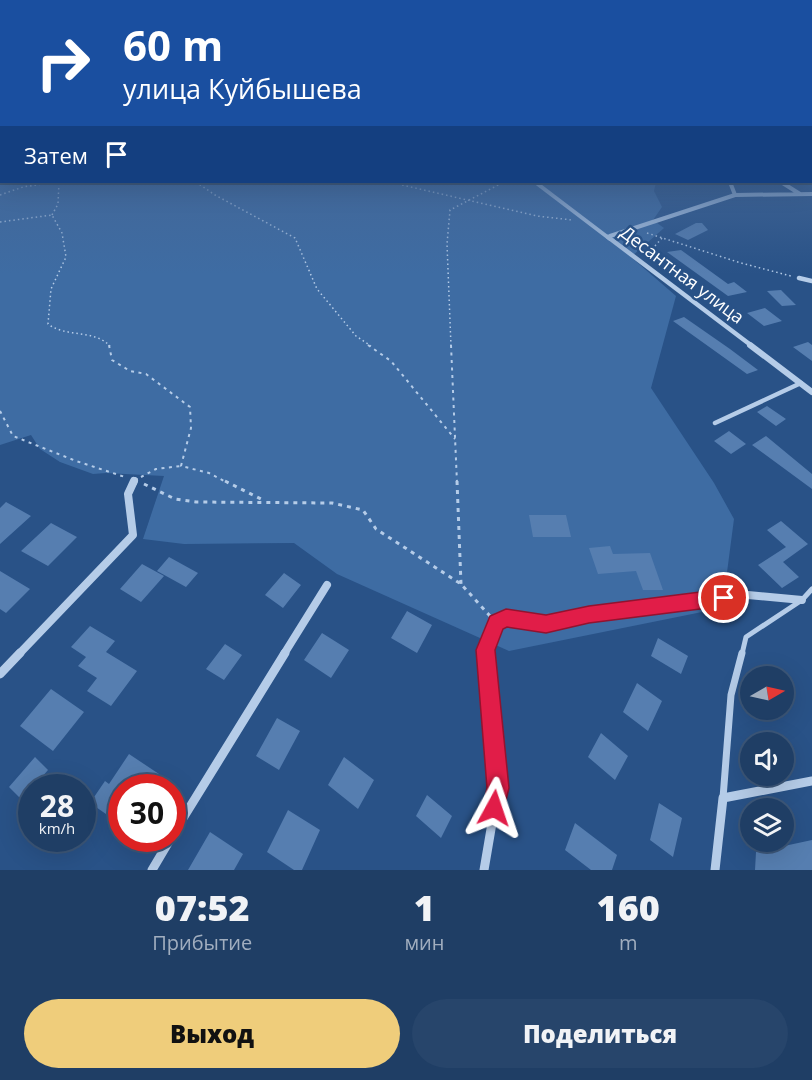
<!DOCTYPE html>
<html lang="ru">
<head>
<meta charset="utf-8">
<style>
	body { margin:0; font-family:"Open Sans",sans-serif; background:#27456b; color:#f1f3f6; height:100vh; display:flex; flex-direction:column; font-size:22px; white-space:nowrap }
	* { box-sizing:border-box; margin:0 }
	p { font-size:20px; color:#a1aebf }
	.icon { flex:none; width:33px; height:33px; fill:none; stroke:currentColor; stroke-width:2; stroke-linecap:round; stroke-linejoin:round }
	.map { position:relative; height:870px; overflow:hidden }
	.drawer { display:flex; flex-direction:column; background:#1f3e65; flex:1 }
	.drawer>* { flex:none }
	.guide { position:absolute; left:0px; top:0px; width:813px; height:183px; box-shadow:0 6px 24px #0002,0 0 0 2px #3c5779; background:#1a4fa0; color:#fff; overflow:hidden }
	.needle { width:39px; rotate:81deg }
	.fabs { position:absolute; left:740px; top:666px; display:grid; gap:12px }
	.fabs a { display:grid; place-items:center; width:54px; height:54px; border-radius:50%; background:#1f3e65; box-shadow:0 6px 24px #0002,0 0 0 2px #3c5779; font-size:30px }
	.speed { position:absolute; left:18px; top:774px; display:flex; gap:12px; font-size:30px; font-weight:700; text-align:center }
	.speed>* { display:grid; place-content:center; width:78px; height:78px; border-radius:50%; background:#1f3e65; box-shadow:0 6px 24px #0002,0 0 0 2px #3c5779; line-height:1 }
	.speed small { font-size:15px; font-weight:400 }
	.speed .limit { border:9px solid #d22; background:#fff; color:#111 }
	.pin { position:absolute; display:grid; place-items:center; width:51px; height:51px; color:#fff; margin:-26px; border:3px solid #fff; border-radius:50%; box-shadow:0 2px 6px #0007 }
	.me { position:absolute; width:66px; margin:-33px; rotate:5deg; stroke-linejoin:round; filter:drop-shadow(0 0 4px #0008) }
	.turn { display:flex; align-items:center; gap:21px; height:126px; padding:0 24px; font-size:27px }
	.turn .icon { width:78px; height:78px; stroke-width:2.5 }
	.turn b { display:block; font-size:42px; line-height:51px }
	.then { display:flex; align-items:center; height:57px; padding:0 24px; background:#0003; gap:12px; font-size:22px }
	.eta { display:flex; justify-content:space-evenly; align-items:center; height:102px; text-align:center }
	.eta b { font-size:36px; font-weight:800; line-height:42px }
	.button { display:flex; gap:12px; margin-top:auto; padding:12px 24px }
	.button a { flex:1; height:69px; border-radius:36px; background:#efcd7b; color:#111; font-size:24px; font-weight:800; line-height:69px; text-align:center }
	.button a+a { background:#27456b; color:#f1f3f6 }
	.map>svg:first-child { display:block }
	.green { fill:#3e6ca3 }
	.building { fill:#567eb0 }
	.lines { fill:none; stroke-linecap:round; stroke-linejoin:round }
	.path-far2 { stroke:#b5cce8; stroke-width:1.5; stroke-dasharray:1.5 3; stroke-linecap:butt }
	.path-far1 { stroke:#b5cce8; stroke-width:2; stroke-dasharray:3 4.5; stroke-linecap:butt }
	.path { stroke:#b5cce8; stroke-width:3; stroke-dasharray:4 5; stroke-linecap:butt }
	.lane-far2 { stroke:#b5cce8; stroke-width:4.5 }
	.lane-far1 { stroke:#b5cce8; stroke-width:5 }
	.lane { stroke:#b5cce8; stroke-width:7 }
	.street-far4 { stroke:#b5cce8; stroke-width:4 }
	.street-far3 { stroke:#b5cce8; stroke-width:4.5 }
	.street-far2 { stroke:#b5cce8; stroke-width:6 }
	.street-far1 { stroke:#b5cce8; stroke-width:8 }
	.street { stroke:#b5cce8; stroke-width:9 }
	.route { fill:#e11d48; stroke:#92132f; stroke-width:1.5 }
	.labels { text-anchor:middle; stroke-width:5; stroke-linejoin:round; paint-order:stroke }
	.far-street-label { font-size:18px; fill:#fff; stroke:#295287 }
</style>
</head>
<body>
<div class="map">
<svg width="812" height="870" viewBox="0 0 812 870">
	<rect width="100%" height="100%" fill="#295287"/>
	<path class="green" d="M0 152 2 182H656L654 191 662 207 653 220 664 228 631 257 676 296 651 388 714 483 734 519 726 580 707 611 509 651 337 574 294 543 184 544 143 539 164 476 106 473 93 474 60 462 40 449 31 435 0 445Z"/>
	<path class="building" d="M696 223H702L708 230 688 240 675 234Z
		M681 250 728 284 734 282 747 292 728 296 667 252Z
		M781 290 796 305 782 306 767 291Z
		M765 308 782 321 764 326 747 313Z
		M684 317 730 349 758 370 747 374 673 321Z
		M808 342 812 345V361L793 347Z
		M767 406 786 419 776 426 757 412Z
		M729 431 746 444 731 454 714 441Z
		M766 436 812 474V489L752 445Z
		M6 502 31 516 0 544V508Z
		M529 515H566L571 537H533Z
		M781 521 808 544 783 562 799 577 782 588 758 565 786 547 767 530Z
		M51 523 77 537 48 566 21 551Z
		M610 546 613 554 650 553 663 590H643L636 571 598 574 589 548Z
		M169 557 198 573 186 587 157 571Z
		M142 564 164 576 141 602 120 589Z
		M0 571 30 589 6 613 0 609Z
		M284 573 301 585 283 608 265 595Z
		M407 611 432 625 417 653 391 638Z
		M90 626 115 641 106 652 137 671 111 706 87 691 97 678 78 666 86 657 71 647Z
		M322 633 349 650 331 678 304 660Z
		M658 638 688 656 681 674 651 656Z
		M225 644 242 655 224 680 206 669Z
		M637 683 662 701 648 731 623 712Z
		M51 689 84 712 53 751 20 726Z
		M277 718 300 731 279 770 256 756Z
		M601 733 628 756 615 780 588 757Z
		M129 754 159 774 151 788H122V825L90 803 105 781 109 784Z
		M35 757 48 770 22 800 9 787Z
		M344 757 374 780 358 809 328 785Z
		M427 795 452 816 441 838 416 816Z
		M659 803 682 818 673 857 650 840Z
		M288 810 320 830 302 870H294L267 852Z
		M575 823 617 855 612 870H591L565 850Z
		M210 832 243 854 234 870H188Z
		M812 840V870H755L756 852Z"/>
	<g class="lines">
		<path class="path-far2" d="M196 182 215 195 295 238 317 289 356 336 371 346
			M389 182 537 216 572 220
			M0 195 23 187 55 182
			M52 215 58 204 59 182
			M0 222 52 215 62 233 66 257 51 289 48 324C67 338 94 329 110 346
			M647 233 741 263 791 276
			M646 256 662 238
			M451 346 447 244 450 210 504 182"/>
		<path class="path-far1" d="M109 345 112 360 130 371 146 374 190 407 191 428 181 466 209 473 228 483
			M368 345 391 361 455 439
			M451 345 457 483
			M0 411 13 436 76 461 125 477
			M141 477 156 469 181 466"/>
		<path class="path" d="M225 481 265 501
			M457 481 461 584
			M144 484 175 499 196 502 332 503 363 510 376 529 461 584 490 616"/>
		<path class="lane-far2" d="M715 423 801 383"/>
		<path class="lane-far1" d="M742 654 746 637 802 600 812 589"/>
		<path class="lane" d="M723 798 731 695 742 653"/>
		<path class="street-far4" d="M535 182 610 239
			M781 182 800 194
			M735 195 812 194
			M610 236 735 195 730 182"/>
		<path class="street-far3" d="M608 237 752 346
			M799 278 812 281"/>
		<path class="street-far2" d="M750 345 812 392
			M134 483 135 480"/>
		<path class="street-far1" d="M19 654 133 535 128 494 134 481
			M284 654 327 585
			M486 654 497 623 506 618 546 624 589 615 748 595 802 600"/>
		<path class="street" d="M0 674 20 653
			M172 836 285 653
			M152 870 171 838
			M484 870 498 788 486 653
			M715 870 723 798 812 781"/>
	</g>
	<linearGradient id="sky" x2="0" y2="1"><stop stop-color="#172d4a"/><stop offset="0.55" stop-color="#436696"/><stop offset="1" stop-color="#436696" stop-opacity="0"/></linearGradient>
	<rect width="812" height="274" fill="url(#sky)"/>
	<path class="route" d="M724 589 731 592 733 598 731 604 724 606 589 623 546 633 507 627 503 629 495 650 509 788 502 816 494 820 487 816 483 808 487 788 476 650 490 616 506 609 546 615 589 606Z"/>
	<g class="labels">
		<g class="far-street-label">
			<text transform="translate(682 275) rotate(37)" y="6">Десантная улица</text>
		</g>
	</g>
</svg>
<div class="fabs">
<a><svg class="needle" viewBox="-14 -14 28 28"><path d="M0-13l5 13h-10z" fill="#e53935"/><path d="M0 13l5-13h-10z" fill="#a1aebf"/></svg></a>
<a><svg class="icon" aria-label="sound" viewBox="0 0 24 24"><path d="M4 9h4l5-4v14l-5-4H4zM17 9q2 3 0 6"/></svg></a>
<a><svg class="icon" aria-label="layers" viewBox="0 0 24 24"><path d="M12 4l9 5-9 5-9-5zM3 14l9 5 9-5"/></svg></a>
</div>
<div class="speed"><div>28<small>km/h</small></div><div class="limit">30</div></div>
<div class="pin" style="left:724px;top:598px;background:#d93025"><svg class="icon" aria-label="arrive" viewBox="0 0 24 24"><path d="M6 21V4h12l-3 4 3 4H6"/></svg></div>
<svg class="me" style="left:494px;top:808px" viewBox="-20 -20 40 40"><path d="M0-17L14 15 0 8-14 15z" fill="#e11d48" stroke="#fff" stroke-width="4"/></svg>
<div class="guide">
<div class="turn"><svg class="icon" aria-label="right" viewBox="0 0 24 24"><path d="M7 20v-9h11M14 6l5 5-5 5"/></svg><div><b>60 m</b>улица Куйбышева</div></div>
<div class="then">Затем<svg class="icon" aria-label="arrive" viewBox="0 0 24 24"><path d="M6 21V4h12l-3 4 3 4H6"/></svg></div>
</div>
</div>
<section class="drawer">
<div class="eta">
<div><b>07:52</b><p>Прибытие</p></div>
<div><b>1</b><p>мин</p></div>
<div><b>160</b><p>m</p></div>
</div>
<div class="button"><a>Выход</a><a>Поделиться</a></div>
</section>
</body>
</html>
